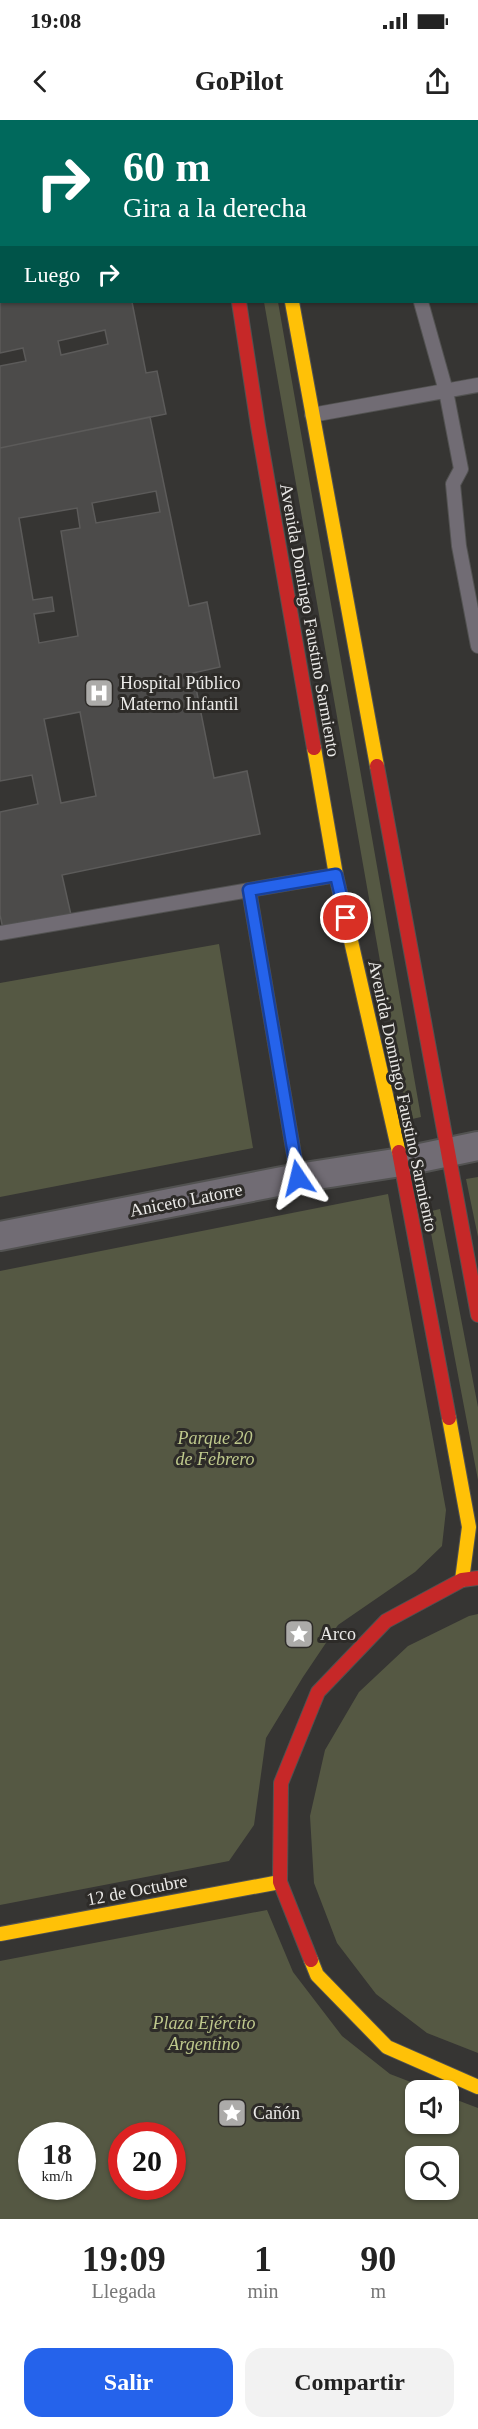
<!DOCTYPE html>
<html lang="es">
<head>
<meta charset="utf-8">
<style>
	body { margin:0; font-family:Georgia,serif; background:#f2f2f2; color:#222; height:100vh; display:flex; flex-direction:column; font-size:22px; white-space:nowrap }
	* { box-sizing:border-box; margin:0 }
	p { font-size:20px; color:#767676 }
	.icon { flex:none; width:33px; height:33px; fill:none; stroke:currentColor; stroke-width:2; stroke-linecap:round; stroke-linejoin:round }
	.map { position:relative; height:2099px; overflow:hidden }
	.details { display:flex; flex-direction:column; background:#fff; flex:1 }
	.details>* { flex:none }
	.guide { position:absolute; left:0px; top:0px; width:478px; height:183px; box-shadow:0 2px 4px #0004; background:#00695c; color:#fff; overflow:hidden }
	.fabs { position:absolute; left:405px; top:1960px; display:grid; gap:12px }
	.fabs a { display:grid; place-items:center; width:54px; height:54px; border-radius:12px; background:#fff; box-shadow:0 2px 4px #0004; font-size:30px }
	.speed { position:absolute; left:18px; top:2002px; display:flex; gap:12px; font-size:30px; font-weight:700; text-align:center }
	.speed>* { display:grid; place-content:center; width:78px; height:78px; border-radius:50%; background:#fff; box-shadow:0 2px 4px #0004; line-height:1 }
	.speed small { font-size:15px; font-weight:400 }
	.speed .limit { border:9px solid #d22; background:#fff; color:#111 }
	.pin { position:absolute; display:grid; place-items:center; width:51px; height:51px; color:#fff; margin:-26px; border:3px solid #fff; border-radius:50%; box-shadow:0 2px 6px #0007 }
	.me { position:absolute; width:66px; margin:-33px; rotate:350deg; stroke-linejoin:round; filter:drop-shadow(0 0 4px #0008) }
	.turn { display:flex; align-items:center; gap:21px; height:126px; padding:0 24px; font-size:27px }
	.turn .icon { width:78px; height:78px; stroke-width:2.5 }
	.turn b { display:block; font-size:42px; line-height:51px }
	.then { display:flex; align-items:center; height:57px; padding:0 24px; background:#0003; gap:12px; font-size:22px }
	.eta { display:flex; justify-content:space-evenly; align-items:center; height:102px; text-align:center }
	.eta b { font-size:36px; font-weight:700; line-height:42px }
	.cta { display:flex; gap:12px; margin-top:auto; padding:12px 24px }
	.cta a { flex:1; height:69px; border-radius:18px; background:#2563eb; color:#fff; font-size:24px; font-weight:700; line-height:69px; text-align:center }
	.cta a+a { background:#f2f2f2; color:#222 }
	.status { display:flex; justify-content:space-between; align-items:center; height:42px; padding:0 30px; background:#fff; direction:ltr }
	.status svg { height:16px; fill:currentColor }
	header { display:flex; justify-content:space-between; align-items:center; height:78px; padding:0 24px; background:#fff; font-size:27px; font-weight:700 }
	.map>svg:first-child { display:block }
	.green { fill:#555843; fill-rule:evenodd }
	.building { fill:#4c4b4a; stroke:#5c5b5a; stroke-width:1.5; fill-rule:evenodd }
	.lines { fill:none; stroke-linecap:round; stroke-linejoin:round }
	.lane-casing { stroke:#525251; stroke-width:16 }
	.street-casing { stroke:#525251; stroke-width:32 }
	.fast-casing { stroke:#525251; stroke-width:16 }
	.slow-casing { stroke:#525251; stroke-width:16 }
	.jam-casing { stroke:#525251; stroke-width:16 }
	.lane { stroke:#716c74; stroke-width:14 }
	.street { stroke:#716c74; stroke-width:28 }
	.fast { stroke:#4caf50; stroke-width:14 }
	.slow { stroke:#ffc107; stroke-width:14 }
	.jam { stroke:#c62828; stroke-width:14 }
	.route-casing { stroke:#184099; stroke-width:15 }
	.route { stroke:#2563eb; stroke-width:10 }
	.labels { text-anchor:middle; stroke-width:6; stroke-linejoin:round; paint-order:stroke }
	.street-label { font-size:18px; fill:#ebeae8; stroke:#2d2b28 }
	.poi-label { font-size:18px; fill:#ebeae8; stroke:#2d2b28; text-anchor:start }
	.park-label { font-size:18px; font-style:italic; fill:#bec88c; stroke:#2d2b28 }
</style>
</head>
<body>
<div class="status"><b>19:08</b><svg viewBox="0 0 49 12"><path d="M0 12V9h3v3zM5 12V6h3v6zM10 12V3h3v9zM15 12V0h3v12zM26 1h20v11H26zM47 4h2v5h-2z"/></svg></div>
<header><svg class="icon" aria-label="back" viewBox="0 0 24 24"><path d="M15 5l-7 7 7 7"/></svg>GoPilot<svg class="icon" aria-label="share" viewBox="0 0 24 24"><path d="M12 15V3M7 8l5-5 5 5M5 13v7h14v-7"/></svg></header>
<div class="map">
<svg width="478" height="2099" viewBox="0 0 478 2099">
	<rect width="100%" height="100%" fill="#363533"/>
	<path class="green" d="M264 182H278L421 997 408 1000Z
		M219 824 253 1028 0 1077V863Z
		M478 1057V1117L466 1059Z
		M388 1074 446 1390 442 1426 415 1452 338 1505 303 1557 266 1618 254 1705 229 1741 0 1785V1151Z
		M440 1089 478 1287V1360L427 1092Z
		M478 1494V1933L427 1913 376 1874 337 1823 314 1763 310 1696 325 1630 359 1572 408 1526 469 1496Z
		M267 1790 293 1852 342 1916 390 1954 434 1971H416V2004H448L449 1977 478 1988V2099H0V1841ZM32 2016H82V2067H32ZM122 2016H172V2067H122ZM416 2037H448V2070H416Z"/>
	<path class="building" d="M2 26V144H0V27Z
		M0 158 2 182H132L146 253 157 251 166 294 0 328V246L26 241 23 228 0 233ZM105 210 108 224 61 235 58 221Z
		M150 297 189 486 207 482 220 547 193 553 214 658 247 651 260 714 62 755 71 795 3 809 0 795V692L38 684 32 655 0 661V328ZM156 371 160 392 96 403 92 383ZM77 388 80 408 61 411 78 516 39 523 34 494 54 491 52 477 33 480 19 398ZM80 592 96 676 61 683 44 599Z"/>
	<g class="lines">
		<g class="lane-casing">
			<path id="lane" d="M377 0 378 2
				M421 182 446 271 461 349 453 364 459 426 478 526
				M312 295 478 265
				M249 770 298 1058
				M0 813 336 755"/>
		</g>
		<g class="street-casing">
			<path id="street" d="M0 1116 298 1058 401 1042 478 1026"/>
		</g>
		<g class="fast-casing">
			<path id="fast" d="M261 0 262 2"/>
		</g>
		<g class="slow-casing">
			<path id="slow" d="M292 182 377 646
				M314 628 336 755 399 1032
				M449 1298 469 1407 462 1460
				M0 1814 280 1762
				M311 1840 317 1855 387 1927 478 1967"/>
		</g>
		<g class="jam-casing">
			<path id="jam" d="M210 0V2
				M239 182 258 306 314 628
				M377 646 478 1195
				M399 1032 449 1298
				M311 1840 280 1762 281 1663 318 1572 386 1501 462 1460 478 1458"/>
		</g>
		<use href="#lane" class="lane"/>
		<use href="#street" class="street"/>
		<use href="#fast" class="fast"/>
		<use href="#slow" class="slow"/>
		<use href="#jam" class="jam"/>
	</g>
	<g class="lines">
		<g class="route-casing">
			<path id="route" d="M298 1058 249 770 336 755 346 798"/>
		</g>
		<use href="#route" class="route"/>
	</g>
	<defs>
		<g id="hospital-square" transform="scale(1.5)"><rect x="-9" y="-9" width="18" height="18" rx="4" fill="#acaba9" stroke="#2d2b28"/><path d="M-5-5h3v3.5h4V-5h3V5h-3V1.5h-4V5h-3Z" fill="#fff"/></g>
		<g id="sight-square" transform="scale(1.5)"><rect x="-9" y="-9" width="18" height="18" rx="4" fill="#acaba9" stroke="#2d2b28"/><path d="M0-6L1.8-2.2L6-1.7L2.9 1.2L3.7 5.4L0 3.3L-3.7 5.4L-2.9 1.2L-6-1.7L-1.8-2.2Z" fill="#fff"/></g>
	</defs>
	<g fill-rule="evenodd">
		<use href="#hospital-square" x="99" y="573"/>
		<use href="#sight-square" x="299" y="1514"/>
		<use href="#sight-square" x="232" y="1993"/>
	</g>
	<g class="labels">
		<g class="street-label">
			<text transform="translate(310 500) rotate(80)" y="6">Avenida Domingo Faustino Sarmiento</text>
			<text transform="translate(403 976) rotate(78)" y="6">Avenida Domingo Faustino Sarmiento</text>
			<text transform="translate(186 1080) rotate(-11)" y="6">Aniceto Latorre</text>
			<text transform="translate(137 1770) rotate(-11)" y="6">12 de Octubre</text>
		</g>
		<g class="poi-label">
			<text x="120" y="569">Hospital Público<tspan x="120" dy="21">Materno Infantil</tspan></text>
			<text x="320" y="1520">Arco</text>
			<text x="253" y="1999">Cañón</text>
		</g>
		<g class="park-label">
			<text x="215" y="1324">Parque 20<tspan x="215" dy="21">de Febrero</tspan></text>
			<text x="204" y="1909">Plaza Ejército<tspan x="204" dy="21">Argentino</tspan></text>
		</g>
	</g>
</svg>
<div class="fabs">
<a><svg class="icon" aria-label="sound" viewBox="0 0 24 24"><path d="M4 9h4l5-4v14l-5-4H4zM17 9q2 3 0 6"/></svg></a>
<a><svg class="icon" aria-label="search" viewBox="0 0 24 24"><circle cx="10" cy="10" r="6"/><path d="M15 15l6 6"/></svg></a>
</div>
<div class="speed"><div>18<small>km/h</small></div><div class="limit">20</div></div>
<div class="pin" style="left:346px;top:798px;background:#d93025"><svg class="icon" aria-label="arrive" viewBox="0 0 24 24"><path d="M6 21V4h12l-3 4 3 4H6"/></svg></div>
<svg class="me" style="left:298px;top:1058px" viewBox="-20 -20 40 40"><path d="M0-17L14 15 0 8-14 15z" fill="#2563eb" stroke="#fff" stroke-width="4"/></svg>
<div class="guide">
<div class="turn"><svg class="icon" aria-label="right" viewBox="0 0 24 24"><path d="M7 20v-9h11M14 6l5 5-5 5"/></svg><div><b>60 m</b>Gira a la derecha</div></div>
<div class="then">Luego<svg class="icon" aria-label="right" viewBox="0 0 24 24"><path d="M7 20v-9h11M14 6l5 5-5 5"/></svg></div>
</div>
</div>
<section class="details">
<div class="eta">
<div><b>19:09</b><p>Llegada</p></div>
<div><b>1</b><p>min</p></div>
<div><b>90</b><p>m</p></div>
</div>
<div class="cta"><a>Salir</a><a>Compartir</a></div>
</section>
</body>
</html>
